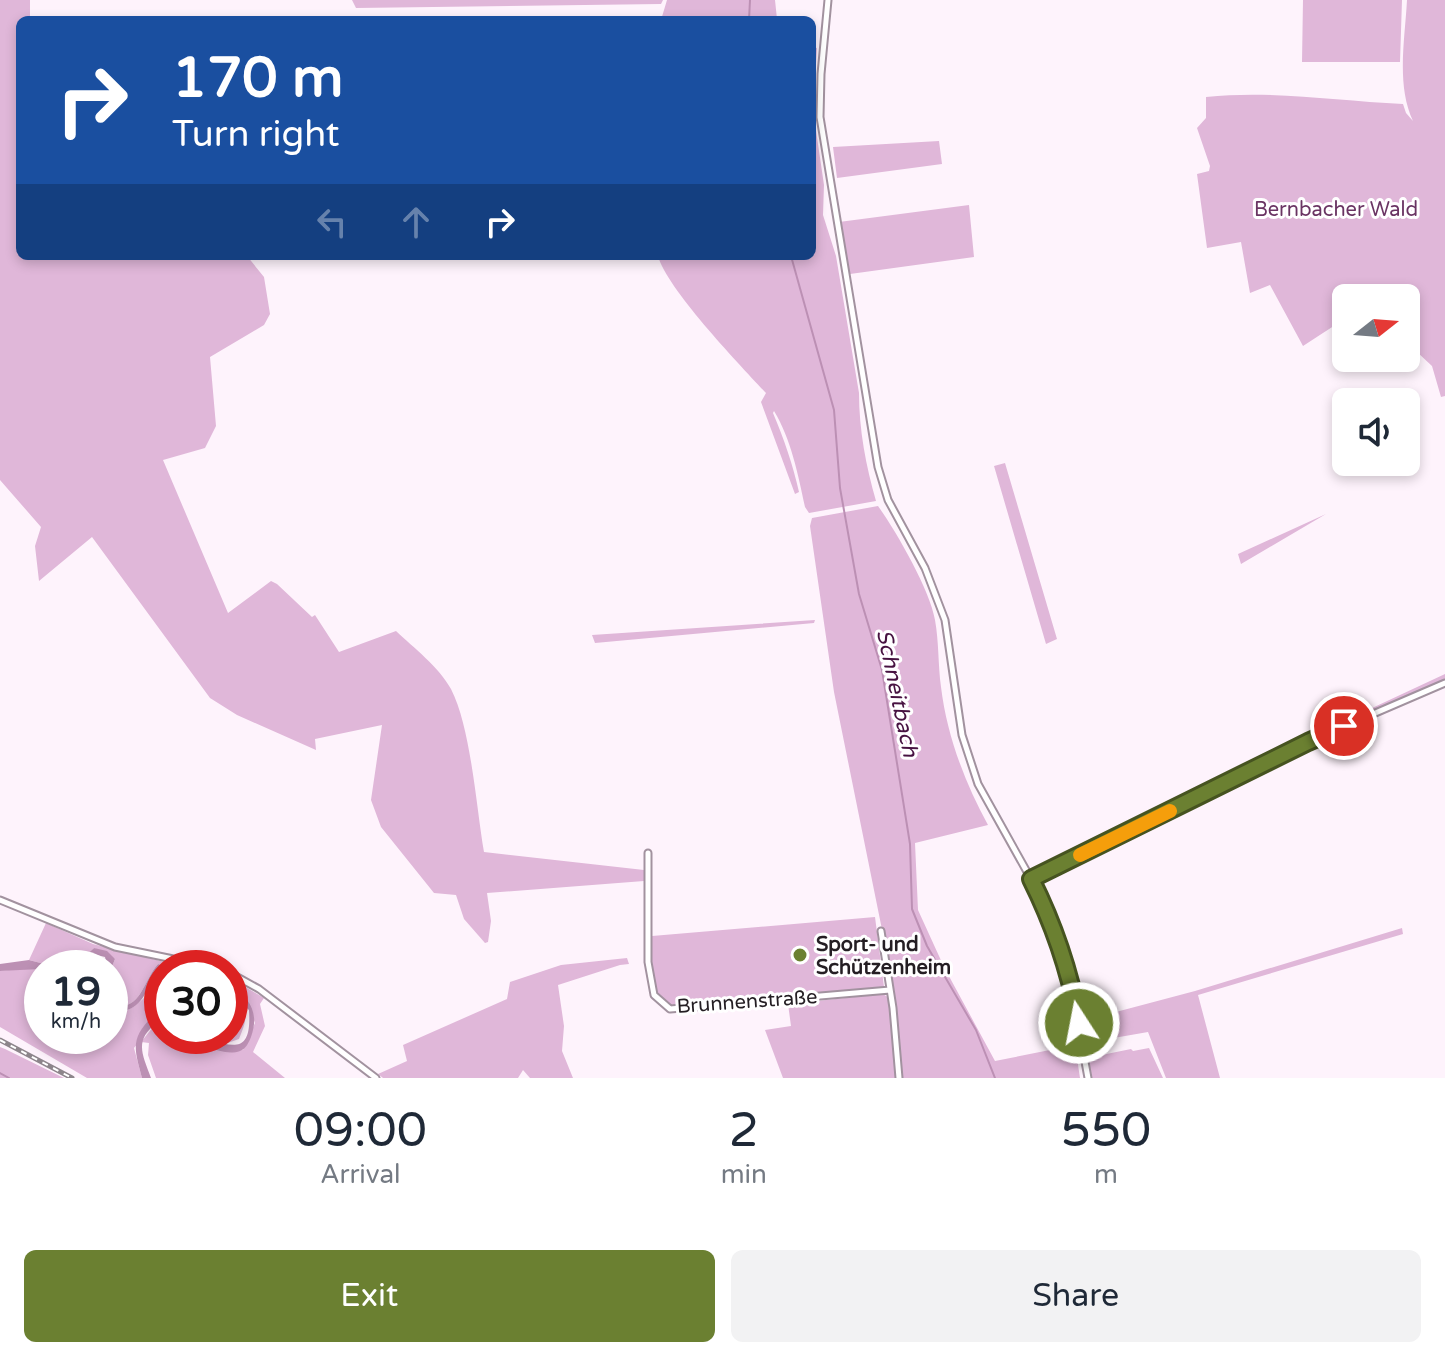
<!DOCTYPE html>
<html lang="en">
<head>
<meta charset="utf-8">
<style>
	body { margin:0; font-family:"Varela Round",sans-serif; background:#f2f2f3; color:#1f2937; height:100vh; display:flex; flex-direction:column; font-size:30px; white-space:nowrap }
	* { box-sizing:border-box; margin:0 }
	p { font-size:26px; color:#747a83 }
	.icon { flex:none; width:44px; height:44px; fill:none; stroke:currentColor; stroke-width:2; stroke-linecap:round; stroke-linejoin:round }
	.map { position:relative; height:1078px; overflow:hidden }
	.details { display:flex; flex-direction:column; background:#fff; flex:1 }
	.details>* { flex:none }
	.banner { position:absolute; left:16px; top:16px; width:800px; height:244px; border-radius:12px; box-shadow:0 4px 12px #0003; background:#1a4fa0; color:#fff; overflow:hidden }
	.needle { width:52px; rotate:73deg }
	.fabs { position:absolute; left:1332px; top:284px; display:grid; gap:16px }
	.fabs a { display:grid; place-items:center; width:88px; height:88px; border-radius:12px; background:#fff; box-shadow:0 4px 12px #0003; font-size:40px }
	.speed { position:absolute; left:24px; top:950px; display:flex; gap:16px; font-size:40px; font-weight:700; text-align:center }
	.speed>* { display:grid; place-content:center; width:104px; height:104px; border-radius:50%; background:#fff; box-shadow:0 4px 12px #0003; line-height:1 }
	.speed small { font-size:20px; font-weight:400 }
	.speed .limit { border:12px solid #d22; background:#fff; color:#111 }
	.pin { position:absolute; display:grid; place-items:center; width:68px; height:68px; color:#fff; margin:-34px; border:4px solid #fff; border-radius:50%; box-shadow:0 2px 8px #0007 }
	.me { position:absolute; width:88px; margin:-44px; rotate:349deg; stroke-linejoin:round; filter:drop-shadow(0 0 6px #0008) }
	.turn { display:flex; align-items:center; gap:28px; height:168px; padding:0 24px; font-size:36px }
	.turn .icon { width:104px; height:104px; stroke-width:2.5 }
	.turn b { display:block; font-size:56px; line-height:68px }
	.lanes { display:flex; align-items:center; height:76px; padding:0 24px; background:#0003; justify-content:center; gap:40px; direction:ltr }
	.lanes .off { opacity:.35 }
	.eta { display:flex; justify-content:space-evenly; align-items:center; height:136px; text-align:center }
	.eta b { font-size:48px; font-weight:600; line-height:56px }
	.cta { display:flex; gap:16px; margin-top:auto; padding:16px 24px }
	.cta a { flex:1; height:92px; border-radius:12px; background:#6b8031; color:#fff; font-size:32px; font-weight:600; line-height:92px; text-align:center }
	.cta a+a { background:#f2f2f3; color:#1f2937 }
	.map>svg:first-child { display:block }
	.green { fill:#e0b7d9 }
	.water { fill:#bc90b4 }
	.lines { fill:none; stroke-linecap:round; stroke-linejoin:round }
	.stream { stroke:#bc90b4; stroke-width:2 }
	.street-casing { stroke:#a2929f; stroke-width:9 }
	.street { stroke:#fff; stroke-width:5 }
	.rail-casing { stroke:#8d858b; stroke-width:5 }
	.rail { stroke:#fff; stroke-width:2; stroke-dasharray:6; stroke-linecap:butt }
	.route-casing { stroke:#465320; stroke-width:20 }
	.route { stroke:#6b8031; stroke-width:14 }
	.slow { stroke:#f59e0b; stroke-width:14 }
	.poi-dot { fill:#6b8031; stroke:#fff; stroke-width:3 }
	.labels { text-anchor:middle; stroke-width:6; stroke-linejoin:round; paint-order:stroke }
	.park-label { font-size:20px; fill:#6a3463; stroke:#fff }
	.poi-label { font-size:20px; font-weight:bold; fill:#241e23; stroke:#fff; text-anchor:start }
	.street-label { font-size:20px; fill:#241e23; stroke:#fff }
	.water-label { font-size:22px; font-style:italic; fill:#471241; stroke:#fff }
</style>
</head>
<body>
<div class="map">
<svg width="1445" height="1078" viewBox="0 0 1445 1078">
	<rect width="100%" height="100%" fill="#fef3fc"/>
	<path class="green" d="M0 0H30V16L112 17 128 20H20V256H247L264 277 270 314 264 325 210 357 216 426 205 448 163 460 228 613 271 581 277 584 312 617 315 615 339 652 396 631C414 648 439 667 451 689 471 728 476 806 484 852L644 870V881L487 893 491 921 488 942 485 943 464 919 456 895 434 893 381 827 371 800 382 725 315 739 316 750 237 715 210 698 92 537 39 581 35 546 41 527 0 480Z
		M352 0H663L661 4 356 8Z
		M667 0H775L777 19 790 20H661Z
		M1303 0H1402L1400 62H1302Z
		M1407 0H1445V396L1441 397 1432 366 1417 352 1406 353V298H1346V318L1303 346 1270 285 1250 293 1241 242 1207 248 1197 174 1209 171 1210 166 1197 128 1206 118V97C1272 90 1337 101 1403 104L1406 113 1413 121C1396 85 1405 39 1407 0Z
		M812 47 817 48 813 110 824 185 823 215 836 256 859 393C859 430 866 466 876 501L809 513 805 507C798 474 791 439 774 411L773 413C784 439 793 465 799 492L795 494 761 402 766 393C740 365 667 289 658 256H812Z
		M939 141 942 164 837 178 833 147Z
		M969 205 974 257 850 274 839 222Z
		M1005 463 1057 639 1046 644 994 466Z
		M878 506C896 531 930 590 935 620 939 642 938 665 941 687 947 736 965 783 988 825L915 843 918 910 944 967 995 1061 1075 1045 1080 1078H901L894 989 834 692 810 526 812 518Z
		M1326 514 1241 564 1238 554Z
		M815 620 814 623 595 643 592 635Z
		M1445 674V680L1310 737Z
		M1340 730 1342 734 1040 879 1288 753Z
		M875 917 884 987 672 1006C646 996 652 959 652 936Z
		M46 923 93 944 188 968H171L158 964C142 982 141 1014 110 1004V972L115 959 94 948 72 968H60L29 960Z
		M1402 928 1403 934 1198 995 1220 1078H1166L1148 1032 1085 1043 1082 1021 1195 991Z
		M627 958 629 964 620 965 558 985 564 1026 562 1051 573 1078H530L523 1070 518 1078H383L378 1074 407 1061 403 1045 507 999 510 982 561 965Z
		M36 967 42 969V1036H110V1011C132 1015 139 1001 154 989H162V1015L134 1048 142 1078H87L0 1027V971Z
		M230 978 264 998 260 1004 265 1026 253 1052 285 1078H156L148 1055 149 1043 141 1042 157 1022 162 1023V1036H187L223 1051 243 1050 255 1023 246 996 230 984Z
		M883 994 889 998 891 1007 897 1078H783L765 1030 791 1026 788 1004Z
		M230 997C251 1009 247 1019 239 1039L222 1045 203 1036H230Z
		M0 1047 5 1049 64 1078H0Z
		M1149 1048 1163 1078H1090L1087 1058 1131 1049 1133 1051Z"/>
	<path class="water" d="M94 948 107 951 115 959 110 972V968H105L107 965 105 957 97 955 86 968H72Z
		M29 960 60 968 0 971V964Z
		M158 964 171 968H162V973L153 976C145 998 136 1015 110 1011V1004C141 1014 142 982 158 964Z
		M230 984C249 998 260 1012 251 1037 249 1042 246 1049 240 1051 224 1057 201 1044 187 1036 219 1036 253 1068 249 1010L230 993Z
		M154 1015H162V1023L157 1022C134 1041 142 1053 151 1078H142C134 1048 130 1038 154 1015Z"/>
	<g class="lines">
		<path class="stream" d="M749 20 750 0
			M791 256 834 410 840 488 859 594 882 670 910 844 912 909 927 946 976 1030 995 1078
			M0 1073 9 1078"/>
		<g class="street-casing">
			<path id="street" d="M828 0 821 74 820 117 878 467 888 500 925 568 945 620 962 735 978 784 1031 879 1058 938 1070 980 1088 1078
				M648 853V962L654 995 670 1009 890 990
				M1031 879 1308 742 1445 683
				M0 900 115 947 217 968
				M881 931 893 1008 899 1078
				M230 973 259 989 376 1078"/>
		</g>
		<use href="#street" class="street"/>
		<g class="rail-casing">
			<path id="rail" d="M0 1040 72 1078"/>
		</g>
		<use href="#rail" class="rail"/>
	</g>
	<g class="lines">
		<g class="route-casing">
			<path id="route" d="M1079 1023C1070 972 1054 925 1031 879L1308 742 1344 726"/>
		</g>
		<use href="#route" class="route"/>
		<path class="slow" d="M1080 855 1170 811"/>
	</g>
	<circle class="poi-dot" cx="800" cy="955" r="8"/>
	<g class="labels">
		<g class="park-label">
			<text x="1336" y="216">Bernbacher Wald</text>
		</g>
		<g class="poi-label">
			<text x="816" y="951">Sport- und<tspan x="816" dy="23">Schützenheim</tspan></text>
		</g>
		<g class="street-label">
			<text transform="translate(747 1001) rotate(-4)" y="7">Brunnenstraße</text>
		</g>
		<g class="water-label">
			<text transform="translate(898 693) rotate(78)" y="8">Schneitbach</text>
		</g>
	</g>
</svg>
<div class="fabs">
<a><svg class="needle" viewBox="-14 -14 28 28"><path d="M0-13l5 13h-10z" fill="#e53935"/><path d="M0 13l5-13h-10z" fill="#747a83"/></svg></a>
<a><svg class="icon" aria-label="sound" viewBox="0 0 24 24"><path d="M4 9h4l5-4v14l-5-4H4zM17 9q2 3 0 6"/></svg></a>
</div>
<div class="speed"><div>19<small>km/h</small></div><div class="limit">30</div></div>
<div class="pin" style="left:1344px;top:726px;background:#d93025"><svg class="icon" aria-label="arrive" viewBox="0 0 24 24"><path d="M6 21V4h12l-3 4 3 4H6"/></svg></div>
<svg class="me" style="left:1079px;top:1023px" viewBox="-20 -20 40 40"><circle r="17" fill="#6b8031" stroke="#fff" stroke-width="3"/><path d="M0-11L8 9 0 5-8 9z" fill="#fff"/></svg>
<div class="banner">
<div class="turn"><svg class="icon" aria-label="right" viewBox="0 0 24 24"><path d="M7 20v-9h11M14 6l5 5-5 5"/></svg><div><b>170 m</b>Turn right</div></div>
<div class="lanes"><svg class="icon off" aria-label="left" viewBox="0 0 24 24"><path d="M17 20v-9H6M10 6l-5 5 5 5"/></svg><svg class="icon off" aria-label="ahead" viewBox="0 0 24 24"><path d="M12 20V5M6 11l6-6 6 6"/></svg><svg class="icon" aria-label="right" viewBox="0 0 24 24"><path d="M7 20v-9h11M14 6l5 5-5 5"/></svg></div>
</div>
</div>
<section class="details">
<div class="eta">
<div><b>09:00</b><p>Arrival</p></div>
<div><b>2</b><p>min</p></div>
<div><b>550</b><p>m</p></div>
</div>
<div class="cta"><a>Exit</a><a>Share</a></div>
</section>
</body>
</html>
